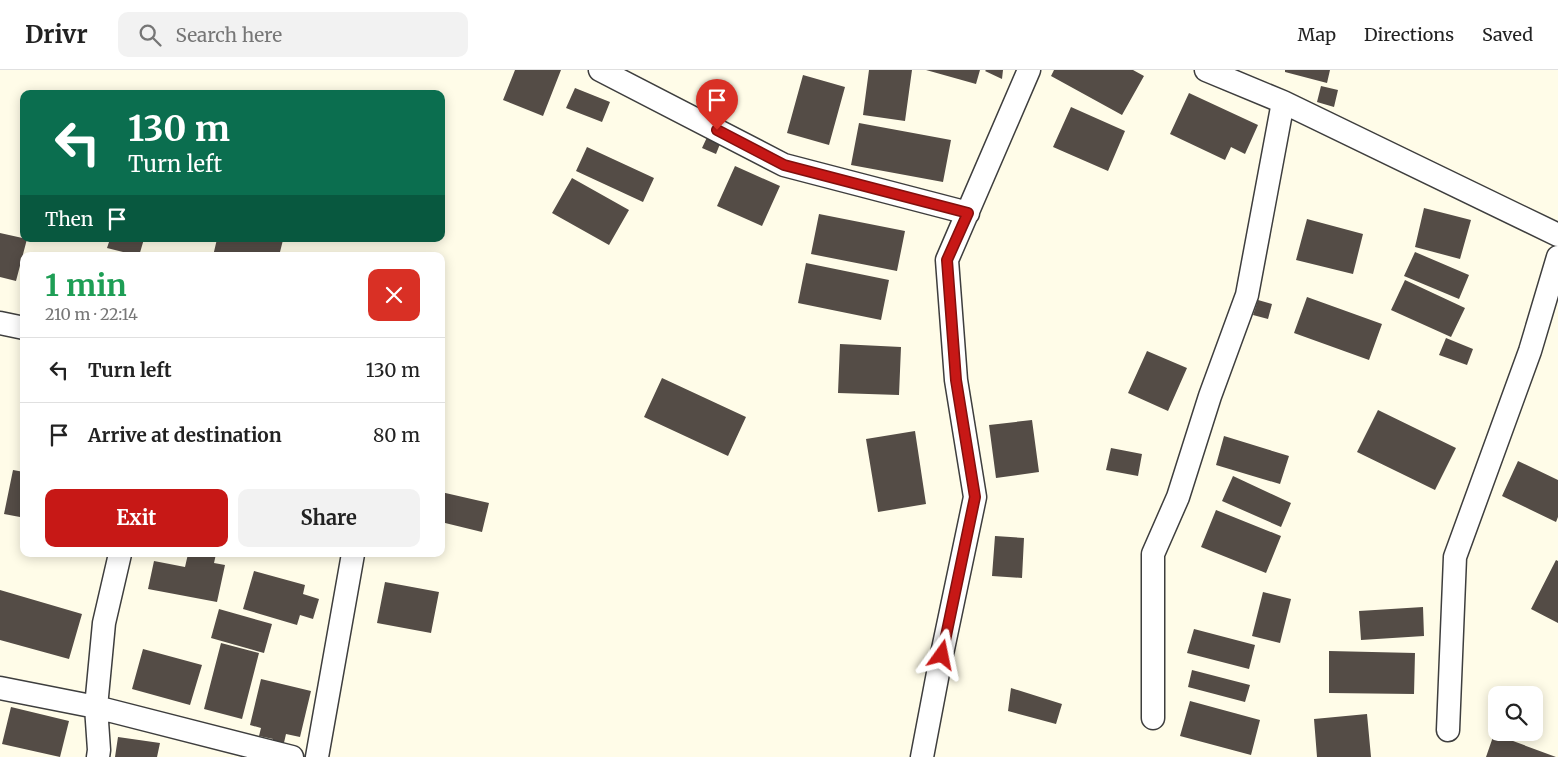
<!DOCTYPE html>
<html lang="en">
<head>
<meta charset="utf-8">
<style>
	body { margin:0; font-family:Merriweather,serif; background:#f2f2f2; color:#222; height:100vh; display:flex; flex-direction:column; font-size:19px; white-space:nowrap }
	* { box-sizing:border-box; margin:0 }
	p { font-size:16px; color:#767676 }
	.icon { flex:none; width:28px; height:28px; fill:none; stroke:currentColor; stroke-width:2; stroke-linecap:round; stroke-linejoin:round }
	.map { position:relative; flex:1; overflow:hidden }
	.side { position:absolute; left:20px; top:182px; width:425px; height:305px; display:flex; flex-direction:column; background:#fff; border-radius:10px; box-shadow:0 2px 12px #0003 }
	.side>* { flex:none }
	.hud { position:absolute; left:20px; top:20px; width:425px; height:152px; border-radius:10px; box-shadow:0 2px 12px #0003; background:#0b6e4f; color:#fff; overflow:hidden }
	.tools { position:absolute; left:1488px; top:616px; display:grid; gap:10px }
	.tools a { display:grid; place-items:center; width:55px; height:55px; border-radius:10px; background:#fff; box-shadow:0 2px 12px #0003; font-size:25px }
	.pin { position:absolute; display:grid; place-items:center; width:42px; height:42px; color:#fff; margin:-51px -21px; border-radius:50% 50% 50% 0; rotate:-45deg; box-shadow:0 0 5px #0007 }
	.pin .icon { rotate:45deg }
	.me { position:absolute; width:55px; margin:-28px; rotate:12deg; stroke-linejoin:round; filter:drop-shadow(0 0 4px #0008) }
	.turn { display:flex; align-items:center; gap:18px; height:105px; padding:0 25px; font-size:22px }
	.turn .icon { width:65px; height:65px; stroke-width:2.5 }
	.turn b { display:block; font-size:35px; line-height:42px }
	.then { display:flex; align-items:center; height:48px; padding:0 25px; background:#0003; gap:10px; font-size:19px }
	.round { display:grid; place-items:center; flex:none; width:52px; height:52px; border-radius:10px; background:#f2f2f2 }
	.head { display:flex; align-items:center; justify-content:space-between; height:85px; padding:0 25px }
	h1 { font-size:30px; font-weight:700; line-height:38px; color:#1e9e55 }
	.primary-button { display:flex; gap:10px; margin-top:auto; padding:10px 25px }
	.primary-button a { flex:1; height:58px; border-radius:10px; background:#c71816; color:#fff; font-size:20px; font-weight:700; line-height:58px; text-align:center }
	.primary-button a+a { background:#f2f2f2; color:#222 }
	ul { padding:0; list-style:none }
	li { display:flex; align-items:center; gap:15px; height:65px; padding:0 25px; border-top:1px solid #e0e0e0 }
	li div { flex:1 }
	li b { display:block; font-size:19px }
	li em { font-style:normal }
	header { display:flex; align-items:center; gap:30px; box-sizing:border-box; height:70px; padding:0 25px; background:#fff; border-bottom:1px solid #e0e0e0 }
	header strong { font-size:24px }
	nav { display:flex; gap:28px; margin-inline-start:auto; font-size:18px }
	.search { width:350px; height:45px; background:#f2f2f2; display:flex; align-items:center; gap:12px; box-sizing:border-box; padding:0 18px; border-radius:10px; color:#767676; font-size:19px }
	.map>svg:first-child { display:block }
	.building { fill:#544c46 }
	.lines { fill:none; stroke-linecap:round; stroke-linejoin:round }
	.minor-casing { stroke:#3e3e3e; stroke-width:25 }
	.minor { stroke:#fff; stroke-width:22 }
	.route-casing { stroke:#81100e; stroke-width:12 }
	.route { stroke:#c71816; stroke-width:9 }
</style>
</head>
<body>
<header>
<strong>Drivr</strong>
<div class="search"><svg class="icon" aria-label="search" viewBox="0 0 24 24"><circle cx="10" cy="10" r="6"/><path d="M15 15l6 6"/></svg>Search here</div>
<nav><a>Map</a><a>Directions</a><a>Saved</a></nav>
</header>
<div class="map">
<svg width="1558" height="687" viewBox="0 0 1558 687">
	<rect width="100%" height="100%" fill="#fffce8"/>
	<path class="building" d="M515 0H561L543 46 503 30Z
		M869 0H912L905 51 863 45Z
		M926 0H980L976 14Z
		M986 0H1003L1002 9 985 1Z
		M1054 0H1133L1144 6 1122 45 1051 6Z
		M1285 0H1330L1327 13 1285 2Z
		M803 5 845 17 829 75 787 63Z
		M1321 16 1338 20 1334 37 1317 32Z
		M575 18 610 32 602 52 566 38Z
		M1189 23 1258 55 1245 84 1231 77 1225 90 1170 64Z
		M1071 37 1125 61 1108 101 1053 77Z
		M859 53 951 70 943 112 851 95Z
		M709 63 722 69 716 84 702 78Z
		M587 77 654 108 643 132 576 101Z
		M735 96 780 116 762 156 717 136Z
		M572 108 629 140 609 175 552 143Z
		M1424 138 1471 150 1460 189 1415 177Z
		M819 144 905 161 897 201 811 184Z
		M1307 149 1363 164 1353 204 1296 190Z
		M0 163 27 169 16 211 0 207Z
		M110 169H144L139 186 107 178Z
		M217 169H278L283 170 279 186H213Z
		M1415 182 1469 205 1459 229 1404 206Z
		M806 193 889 210 881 250 798 233Z
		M1405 210 1465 238 1451 267 1391 240Z
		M1307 227 1382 254 1369 290 1294 263Z
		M1258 230 1272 234 1268 249 1253 245Z
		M1446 268 1473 279 1467 295 1439 285Z
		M840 274 901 277 899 325 838 323Z
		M1147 281 1187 298 1168 341 1128 323Z
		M662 308 746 347 728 386 644 347Z
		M1378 340 1456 378 1435 420 1357 382Z
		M1032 350 1039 402 996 408 989 355Z
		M915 361 926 434 878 442 866 369Z
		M1224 366 1289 386 1280 414 1216 395Z
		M1111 378 1142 384 1138 406 1106 400Z
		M1518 391 1558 410V447L1556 452 1502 426Z
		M13 400 24 402V430L20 447 4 444Z
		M1233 406 1291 433 1281 457 1222 431Z
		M441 422 489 433 482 462 441 452Z
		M1216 440 1281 466 1266 503 1201 477Z
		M995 466 1024 468 1022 508 992 506Z
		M188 484H216L214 493 225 495 217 532 148 519 154 491 185 497Z
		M1556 490 1558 491V553L1531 539Z
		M254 501 305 515 303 524 319 529 313 549 300 545 297 555 243 539Z
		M385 512 439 522 431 563 377 553Z
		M0 520 82 544 69 589 0 570Z
		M1263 522 1291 529 1280 573 1252 566Z
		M1423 537 1424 566 1361 570 1359 541Z
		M219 539 272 554 264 583 211 568Z
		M1194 559 1255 575 1249 599 1187 583Z
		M221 573 259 583 242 649 204 639Z
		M143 579 202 595 190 635 132 619Z
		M1329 581 1415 583 1414 624 1329 623Z
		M1192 600 1250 615 1245 632 1188 617Z
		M261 609 311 621 300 667 286 664 283 677 272 674 273 669 259 666 261 658 250 655Z
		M1011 618 1062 634 1056 654 1008 641Z
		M1190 631 1260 650 1251 685 1180 666Z
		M11 637 69 651 60 687 2 674Z
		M1367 644 1371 687H1317L1314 649Z
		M1494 664 1556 687H1486Z
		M118 667 160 673 157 687H115Z"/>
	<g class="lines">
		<g class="minor-casing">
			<path id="minor" d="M600 0 784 95 968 143
				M1206 0 1283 32
				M0 253 24 258
				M0 618 96 637 292 687
				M1153 648V484L1178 427 1210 326 1247 225 1283 32 1558 165
				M1448 660 1455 487 1530 281 1558 187
				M98 687 99 680 96 637 104 553 120 484
				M317 687 353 484
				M922 687 938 603 975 427 956 310 947 190 1029 0"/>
		</g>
		<use href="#minor" class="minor"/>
	</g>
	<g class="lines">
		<g class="route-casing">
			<path id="route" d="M717 60 784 95 968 143 947 190 956 310 975 427 942 585"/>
		</g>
		<use href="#route" class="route"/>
	</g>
</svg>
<div class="tools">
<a><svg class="icon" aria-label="search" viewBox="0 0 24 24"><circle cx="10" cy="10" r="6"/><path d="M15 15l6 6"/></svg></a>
</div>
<div class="pin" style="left:717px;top:60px;background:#d93025"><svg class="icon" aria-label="arrive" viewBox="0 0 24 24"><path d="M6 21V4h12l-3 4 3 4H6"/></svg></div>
<svg class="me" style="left:942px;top:585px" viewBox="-20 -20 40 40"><path d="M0-17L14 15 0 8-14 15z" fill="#c71816" stroke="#fff" stroke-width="4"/></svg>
<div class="hud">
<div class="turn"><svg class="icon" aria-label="left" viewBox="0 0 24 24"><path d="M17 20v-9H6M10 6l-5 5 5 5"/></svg><div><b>130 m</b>Turn left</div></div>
<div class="then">Then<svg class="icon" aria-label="arrive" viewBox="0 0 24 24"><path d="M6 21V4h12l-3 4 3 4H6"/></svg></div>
</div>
<section class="side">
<div class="head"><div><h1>1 min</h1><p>210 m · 22:14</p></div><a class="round" style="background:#d93025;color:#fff"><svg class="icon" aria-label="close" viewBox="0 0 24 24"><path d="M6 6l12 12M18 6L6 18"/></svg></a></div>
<ul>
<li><svg class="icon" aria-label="left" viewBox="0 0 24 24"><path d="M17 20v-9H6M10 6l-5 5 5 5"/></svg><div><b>Turn left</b></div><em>130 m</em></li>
<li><svg class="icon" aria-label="arrive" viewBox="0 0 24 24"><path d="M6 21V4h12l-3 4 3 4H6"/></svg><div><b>Arrive at destination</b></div><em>80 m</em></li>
</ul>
<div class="primary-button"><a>Exit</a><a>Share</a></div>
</section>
</div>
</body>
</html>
